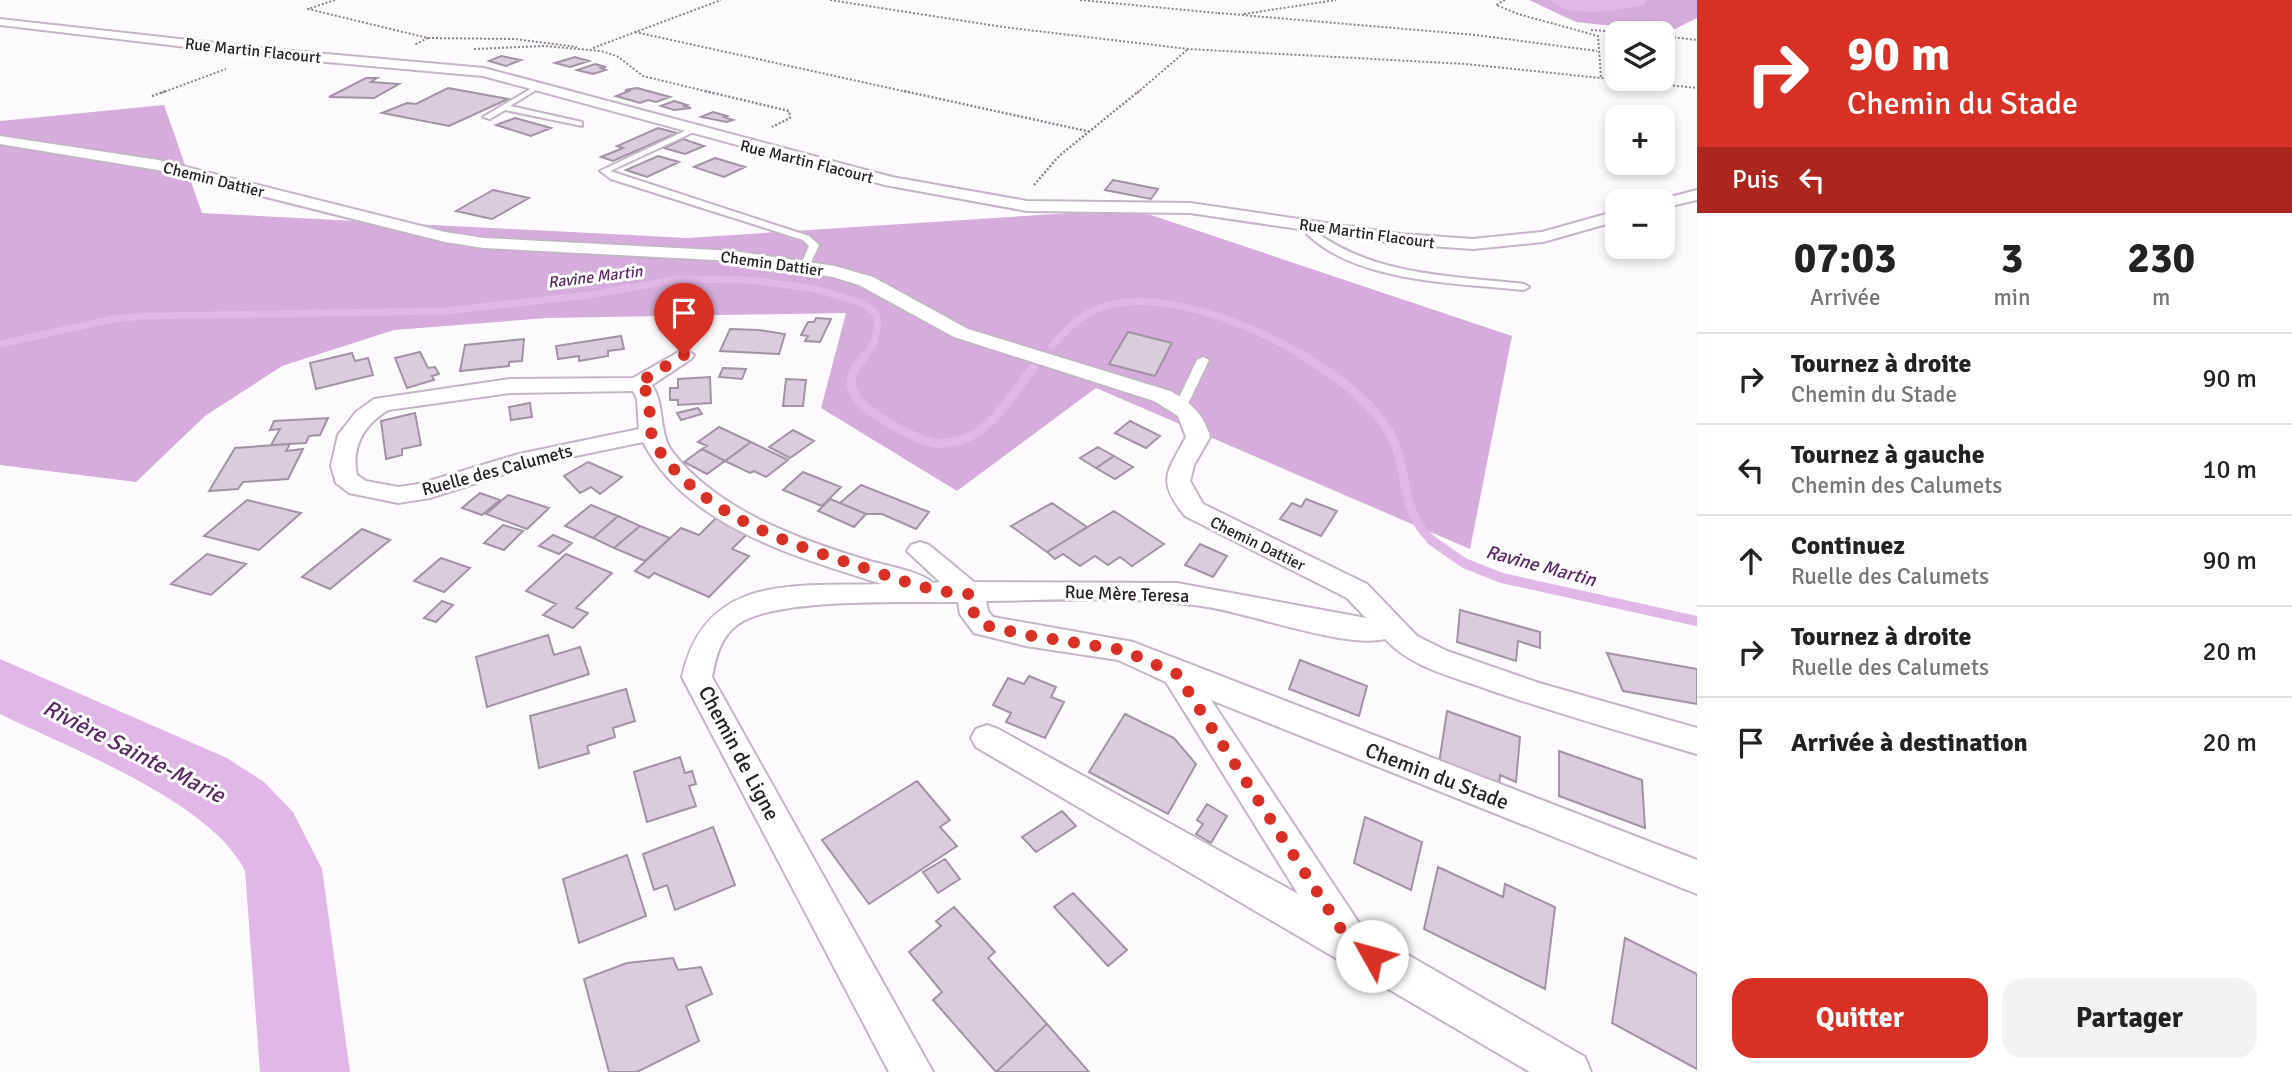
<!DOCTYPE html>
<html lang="fr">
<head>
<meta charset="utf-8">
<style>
	body { margin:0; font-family:Signika,sans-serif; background:#f2f2f2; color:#222; height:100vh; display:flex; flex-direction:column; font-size:26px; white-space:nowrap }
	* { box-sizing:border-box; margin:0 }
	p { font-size:23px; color:#767676 }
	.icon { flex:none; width:38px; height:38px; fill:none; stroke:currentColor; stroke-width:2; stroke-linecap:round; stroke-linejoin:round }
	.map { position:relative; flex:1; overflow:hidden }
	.side { display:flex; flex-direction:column; background:#fff; width:595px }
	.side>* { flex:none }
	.banner { background:#d93025; color:#fff; overflow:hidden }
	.buttons { position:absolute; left:1605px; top:21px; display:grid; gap:14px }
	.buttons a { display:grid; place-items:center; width:70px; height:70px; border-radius:14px; background:#fff; box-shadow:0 4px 10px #0003; font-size:35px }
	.pin { position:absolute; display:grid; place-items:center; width:60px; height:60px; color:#fff; margin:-72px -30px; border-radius:50% 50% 50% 0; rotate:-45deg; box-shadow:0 0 7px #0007 }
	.pin .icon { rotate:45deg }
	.me { position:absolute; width:77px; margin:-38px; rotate:308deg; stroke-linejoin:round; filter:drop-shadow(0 0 5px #0008) }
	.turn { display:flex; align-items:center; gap:24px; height:147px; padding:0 35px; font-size:32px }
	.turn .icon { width:91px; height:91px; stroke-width:2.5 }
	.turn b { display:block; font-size:49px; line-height:60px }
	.then { display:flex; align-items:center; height:66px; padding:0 35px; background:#0003; gap:14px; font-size:26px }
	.eta { display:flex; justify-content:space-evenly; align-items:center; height:119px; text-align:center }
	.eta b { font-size:42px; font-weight:800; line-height:49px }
	.cta { display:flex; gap:14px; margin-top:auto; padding:14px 35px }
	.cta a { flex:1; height:80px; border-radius:21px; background:#d93025; color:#fff; font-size:28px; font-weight:800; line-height:80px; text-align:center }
	.cta a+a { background:#f2f2f2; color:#222 }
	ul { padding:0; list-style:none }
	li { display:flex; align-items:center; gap:21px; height:91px; padding:0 35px; border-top:2px solid #e0e0e0 }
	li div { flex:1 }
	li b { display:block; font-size:26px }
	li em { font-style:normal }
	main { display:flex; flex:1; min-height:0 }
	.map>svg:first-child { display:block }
	.forest { fill:#d5acdb }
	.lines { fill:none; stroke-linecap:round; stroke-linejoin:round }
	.stream-far2 { stroke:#e0b7e6; stroke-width:7 }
	.stream-far1 { stroke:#e0b7e6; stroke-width:9 }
	.stream { stroke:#e0b7e6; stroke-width:10 }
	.river { fill:#e0b7e6; fill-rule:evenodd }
	.building { fill:#dacbdd; stroke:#a193a3; stroke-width:2 }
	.lane-casing { stroke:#c4b5c6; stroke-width:4 }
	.street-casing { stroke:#c4b5c6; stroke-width:4 }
	.path-far1 { stroke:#8a858b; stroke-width:2; stroke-dasharray:2 2; stroke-linecap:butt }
	.path { stroke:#8a858b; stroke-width:2.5; stroke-dasharray:2 2; stroke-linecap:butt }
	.lane { fill:#fff; fill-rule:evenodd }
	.street { fill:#fff; fill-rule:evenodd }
	.route { stroke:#d93025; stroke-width:12; stroke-dasharray:0 21.6 }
	.labels { text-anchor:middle; stroke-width:6; stroke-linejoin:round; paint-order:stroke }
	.far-street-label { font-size:16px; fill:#272128; stroke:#fff }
	.far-water-label { font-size:16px; font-style:italic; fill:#5a2963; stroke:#fff }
	.street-label { font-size:18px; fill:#272128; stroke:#fff }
	.water-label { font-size:19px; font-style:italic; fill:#5a2963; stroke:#fff }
	.near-street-label { font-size:21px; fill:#272128; stroke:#fff }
	.near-water-label { font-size:23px; font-style:italic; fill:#5a2963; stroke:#fff }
</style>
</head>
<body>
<main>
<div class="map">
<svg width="1697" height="1072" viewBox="0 0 1697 1072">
	<rect width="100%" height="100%" fill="#fdfafe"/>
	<path class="forest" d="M1529 0H1697V18L1669 32 1576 22Z
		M164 105 202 213 687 238 1133 209 1512 336 1470 549 1096 388 957 491 821 408 846 313 547 318 394 330 282 366 205 416 136 482 0 465V121Z"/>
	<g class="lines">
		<path class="stream-far2" d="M0 344 113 319 144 316 445 311 590 295 678 279 749 280 811 288 863 303 876 314 878 325 874 343 865 356
			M1052 346C1064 333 1076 319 1093 311 1151 283 1252 324 1303 356"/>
		<path class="stream-far1" d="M866 354C860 362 851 371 851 382 849 406 913 439 934 443 947 445 965 440 976 433 999 419 1016 389 1033 368
			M1300 354C1334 375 1373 400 1392 437 1409 472 1400 514 1433 541"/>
		<path class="stream" d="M1431 540 1464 563 1502 578 1697 621"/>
		<path class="river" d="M1551 0H1647L1644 5C1624 10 1564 19 1551 0Z
			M0 659 227 758 264 782 293 812 322 869 350 1072H260L245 871C212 802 69 748 0 714Z"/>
	</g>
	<path class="building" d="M501 56 521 60 506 66 489 61Z
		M575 57 589 61 570 67 555 63Z
		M595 64 606 67 601 68 606 70 593 74 577 70Z
		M366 78H377L371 82 399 84 374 98 329 97Z
		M448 88 508 99 449 126 382 113 407 103 416 104Z
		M637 88 670 97 656 102 648 100 640 103 616 96 629 91 625 90Z
		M674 101 687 105 683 106 691 108 674 110 661 106Z
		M713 112 727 116 724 117 733 120 727 122 701 117Z
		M515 118 551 128 531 136 496 125Z
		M658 128 677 133 613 161 601 157 623 148 617 146Z
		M683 139 704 146 685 154 664 148Z
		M658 156 679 162 647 177 626 170Z
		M715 158 745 167 724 177 694 167Z
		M1113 180 1158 189 1151 199 1105 190Z
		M493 190 529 198 492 219 456 211Z
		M816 318 831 319 820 342 805 341 808 336 801 335 808 322H814Z
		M730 329 759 330 785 334 779 354 720 351Z
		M1128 332 1172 343 1155 376 1109 364Z
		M621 336 624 349 608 351V356L579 361V356L558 359 556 346Z
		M524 339 522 361 509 362V366L460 371 465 345Z
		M420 352 428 368 435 367 439 374 432 376 434 380 407 388 395 358Z
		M352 353 355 361 368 358 373 375 316 389 310 363Z
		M723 368 746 369 742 379 719 377Z
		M710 377 711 403 678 405V400H670V388H678V379Z
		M786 379 806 380 803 406H783Z
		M530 403 532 417 511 420 509 407Z
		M698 408 702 414 681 420 677 413Z
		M415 413 421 445 402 449V455L386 459 381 421Z
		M328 418 320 435 309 436 306 443 271 445 280 429 270 430 274 421Z
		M1130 421 1160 436 1146 448 1115 433Z
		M719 427 751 442 725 461 702 449 707 446 698 442Z
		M793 430 814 441 790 458 769 447Z
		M751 442 788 460 766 477 754 471 750 473 725 461Z
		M290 444 286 451 303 449 288 479 243 482 238 489 209 491 235 448Z
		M1098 447 1114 456 1096 468 1080 458Z
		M702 449 725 461 707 474 684 462Z
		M1114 456 1133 467 1115 479 1096 468Z
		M588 462 622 477 600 494 591 487 580 493 564 476Z
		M803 472 841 487 822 506 783 490Z
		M861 485 929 512 916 529 882 514H866L840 503Z
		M480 493 500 500 482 515 462 508Z
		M508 495 549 508 527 529 486 514Z
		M830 499 840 503 866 514 854 527 818 511Z
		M1306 499 1337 511 1321 536 1280 519 1292 503 1301 507Z
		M247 500 301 513 259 550 204 536Z
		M1052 503 1087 527 1047 552 1011 526Z
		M591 505 618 516 593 538 565 526Z
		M1114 511 1164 544 1132 566 1120 557 1108 565 1095 556 1080 566 1063 554 1055 559 1047 552Z
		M618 516 640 526 614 548 593 538Z
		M716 518 749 532 732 549 749 556 709 597 654 573 649 578 635 571 681 528 699 535Z
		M503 525 523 531 504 550 484 543Z
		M640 526 670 538 645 561 614 548Z
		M362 529 390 540 330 589 302 577Z
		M553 535 572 543 559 554 539 546Z
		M1200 544 1227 556 1213 577 1185 565Z
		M207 554 246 564 211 595 171 584Z
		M566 554 612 573 576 608 588 613 573 628 543 615 556 604 526 591Z
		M441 558 470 568 444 592 414 581Z
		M442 601 453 605 436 622 424 618Z
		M1460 610 1540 632V648L1518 641 1516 661 1457 642Z
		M548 635 554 655 580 647 589 674 487 707 476 657Z
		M1607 653 1697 669V704L1623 691Z
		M1300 660 1367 686 1359 716 1289 689Z
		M1029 676 1056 687 1051 697 1064 702 1045 738 1006 722 1011 713 993 705 1008 678 1024 684Z
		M626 689 635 721 613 728 615 737 587 746 589 753 539 768 530 716Z
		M1447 711 1520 737 1516 782 1500 775 1499 787 1439 763Z
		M1125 714 1174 738 1196 764 1168 814 1089 772Z
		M1559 751 1642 780 1645 828 1559 796Z
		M680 757 685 773 692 771 696 784 689 786 696 806 647 822 634 772Z
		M917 781 950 820 940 827 957 846 869 904 822 840Z
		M1207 804 1227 816 1211 843 1196 834 1203 824 1197 820Z
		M1062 811 1076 826 1036 852 1022 837Z
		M1365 817 1422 842 1411 890 1354 863Z
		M713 827 735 885 675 910 667 885 654 890 643 854Z
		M627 855 646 916 579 943 563 879Z
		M945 859 960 879 938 893 923 872Z
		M1438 867 1503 897 1505 884 1555 907 1545 989 1424 929Z
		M1073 893 1127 950 1108 966 1054 907Z
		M954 907 995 952 988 958 1047 1024 996 1072 933 1000 942 992 909 952 941 926 936 921Z
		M1625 938 1697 974V1069L1612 1023Z
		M673 958 678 970 701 967 712 994 686 1006 699 1041 637 1072H609L584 979 627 963Z
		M1047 1024 1089 1072H996Z"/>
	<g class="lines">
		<g class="lane-casing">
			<path id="lane" d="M539 84 541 87 510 106 582 122V126L505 110 490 119 483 117Z
				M689 129 696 131 610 171 809 236 819 245 809 267 801 265 809 246 803 240 611 179 600 171Z
				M1312 223 1317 226V233C1377 276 1453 276 1524 284L1529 287 1524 290C1458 283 1357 283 1307 234V226Z
				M1203 357 1209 360 1187 406 1185 409H1177L1175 406 1197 360Z"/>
		</g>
		<g class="street-casing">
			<path id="street" d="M0 19 270 49 484 68 892 177 1027 201 1190 203 1400 234 1473 239 1542 232 1617 211V221L1543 242 1473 249 1400 244 1190 213 1027 211 885 185 483 76 270 57 0 25Z
				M0 136 158 160 445 232 484 238 734 251 835 266 873 277 968 329 1170 391C1190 402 1204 414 1210 437L1194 465 1190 481 1203 504 1367 584 1417 636 1447 651 1539 683 1697 728V754C1625 733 1552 712 1481 687 1447 675 1410 666 1385 639 1344 649 1248 612 1201 606 1130 596 1057 600 986 601L988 611 993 617 1133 642 1697 860V894L1211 700 1363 929 1585 1057 1591 1072H1530L976 747 971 738 976 729 987 725 998 729 1298 894 1166 682 1118 660 1026 646 974 633 960 614 958 602C908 603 773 597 737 625 720 638 716 657 712 677L933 1072H889L682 677C705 572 796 587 882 584 797 557 687 527 643 442L532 465 430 498 398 503 349 493 336 483 331 466 338 435 356 412 374 399 510 379 633 378 684 349 694 355 691 359 652 385C666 406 657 433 674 454 720 511 796 538 863 559 881 565 921 571 933 583L940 582 907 551 911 545 920 542 929 545 974 582 1177 583 1366 618 1347 598 1185 516C1156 480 1167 473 1186 437L1178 416 1154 401 954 337 859 285 833 277 734 261 484 248 445 242 158 170 0 144ZM633 391 637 399 639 429 519 454 419 484 398 487 366 481 357 475C351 446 364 425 388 410L510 393Z
				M1697 190V200L1662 208V201H1655Z"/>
		</g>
		<path class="path-far1" d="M335 0 308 9 428 38 414 45
			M830 0 1003 27 1188 49 1466 64 1697 88
			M1080 0 1217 13
			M1505 0 1496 5 1518 14 1598 36 1601 77
			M1218 13 1476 35 1597 51
			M1244 14 1336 0
			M1591 30 1631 33
			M635 32 912 93
			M1662 36 1697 40
			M428 38 515 39 577 47
			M593 48 721 0
			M474 49 544 46 601 51 617 56 643 76 713 93
			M161 93 226 69
			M1137 93 1187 50"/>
		<path class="path" d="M705 91 789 111 790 118 772 127
			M904 91 1091 132
			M152 96 166 91
			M1034 185 1059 156 1139 91"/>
		<use href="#lane" class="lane"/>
		<use href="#street" class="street"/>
	</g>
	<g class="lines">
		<path class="route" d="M684 355 638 383C655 394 647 415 651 432 653 441 660 453 666 460 716 521 796 546 868 569 903 581 934 593 971 594L974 614 984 625 1026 635 1123 650 1177 674 1350 943 1372 956"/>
	</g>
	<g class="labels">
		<g class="far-street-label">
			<text transform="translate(253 50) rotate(6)" y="6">Rue Martin Flacourt</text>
			<text transform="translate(807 161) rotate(14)" y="6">Rue Martin Flacourt</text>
			<text transform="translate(214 179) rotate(14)" y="6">Chemin Dattier</text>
			<text transform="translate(1367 233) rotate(8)" y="6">Rue Martin Flacourt</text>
			<text transform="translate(772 263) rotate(8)" y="6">Chemin Dattier</text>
			<text transform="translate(1258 543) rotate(26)" y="6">Chemin Dattier</text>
		</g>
		<g class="far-water-label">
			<text transform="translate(595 276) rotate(-7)" y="6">Ravine Martin</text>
		</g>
		<g class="street-label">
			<text transform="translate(497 470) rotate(-15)" y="6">Ruelle des Calumets</text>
			<text transform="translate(1127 594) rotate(2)" y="6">Rue Mère Teresa</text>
		</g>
		<g class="water-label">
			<text transform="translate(1541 565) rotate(15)" y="7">Ravine Martin</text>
		</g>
		<g class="near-street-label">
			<text transform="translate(739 753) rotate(62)" y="7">Chemin de Ligne</text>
			<text transform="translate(1437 776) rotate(21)" y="7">Chemin du Stade</text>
		</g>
		<g class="near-water-label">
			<text transform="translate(134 751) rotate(27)" y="8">Rivière Sainte-Marie</text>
		</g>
	</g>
</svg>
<div class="buttons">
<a><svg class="icon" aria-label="layers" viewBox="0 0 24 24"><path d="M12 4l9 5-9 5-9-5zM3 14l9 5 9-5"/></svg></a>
<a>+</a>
<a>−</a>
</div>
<div class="pin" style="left:684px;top:355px;background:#d93025"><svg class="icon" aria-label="arrive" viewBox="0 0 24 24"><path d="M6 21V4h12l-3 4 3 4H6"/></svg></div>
<svg class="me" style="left:1372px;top:956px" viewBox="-20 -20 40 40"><circle r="19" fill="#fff"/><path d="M0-13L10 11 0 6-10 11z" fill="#d93025"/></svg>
</div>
<section class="side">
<div class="banner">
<div class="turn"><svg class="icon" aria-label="right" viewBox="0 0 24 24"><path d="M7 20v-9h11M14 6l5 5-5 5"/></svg><div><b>90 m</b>Chemin du Stade</div></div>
<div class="then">Puis<svg class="icon" aria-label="left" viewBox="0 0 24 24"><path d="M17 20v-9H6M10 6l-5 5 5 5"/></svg></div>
</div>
<div class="eta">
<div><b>07:03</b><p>Arrivée</p></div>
<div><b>3</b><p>min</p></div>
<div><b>230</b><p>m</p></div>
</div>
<ul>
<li><svg class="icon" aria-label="right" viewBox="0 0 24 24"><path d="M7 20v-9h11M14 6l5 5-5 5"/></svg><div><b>Tournez à droite</b><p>Chemin du Stade</p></div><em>90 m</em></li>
<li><svg class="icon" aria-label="left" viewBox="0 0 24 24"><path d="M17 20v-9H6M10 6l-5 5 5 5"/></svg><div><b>Tournez à gauche</b><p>Chemin des Calumets</p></div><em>10 m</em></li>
<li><svg class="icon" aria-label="ahead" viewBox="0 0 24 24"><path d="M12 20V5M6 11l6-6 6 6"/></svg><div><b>Continuez</b><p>Ruelle des Calumets</p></div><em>90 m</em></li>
<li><svg class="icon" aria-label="right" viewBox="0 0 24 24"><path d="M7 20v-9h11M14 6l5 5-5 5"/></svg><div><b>Tournez à droite</b><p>Ruelle des Calumets</p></div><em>20 m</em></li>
<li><svg class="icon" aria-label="arrive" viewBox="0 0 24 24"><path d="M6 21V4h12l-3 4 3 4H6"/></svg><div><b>Arrivée à destination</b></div><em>20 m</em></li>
</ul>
<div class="cta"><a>Quitter</a><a>Partager</a></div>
</section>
</main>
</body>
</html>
